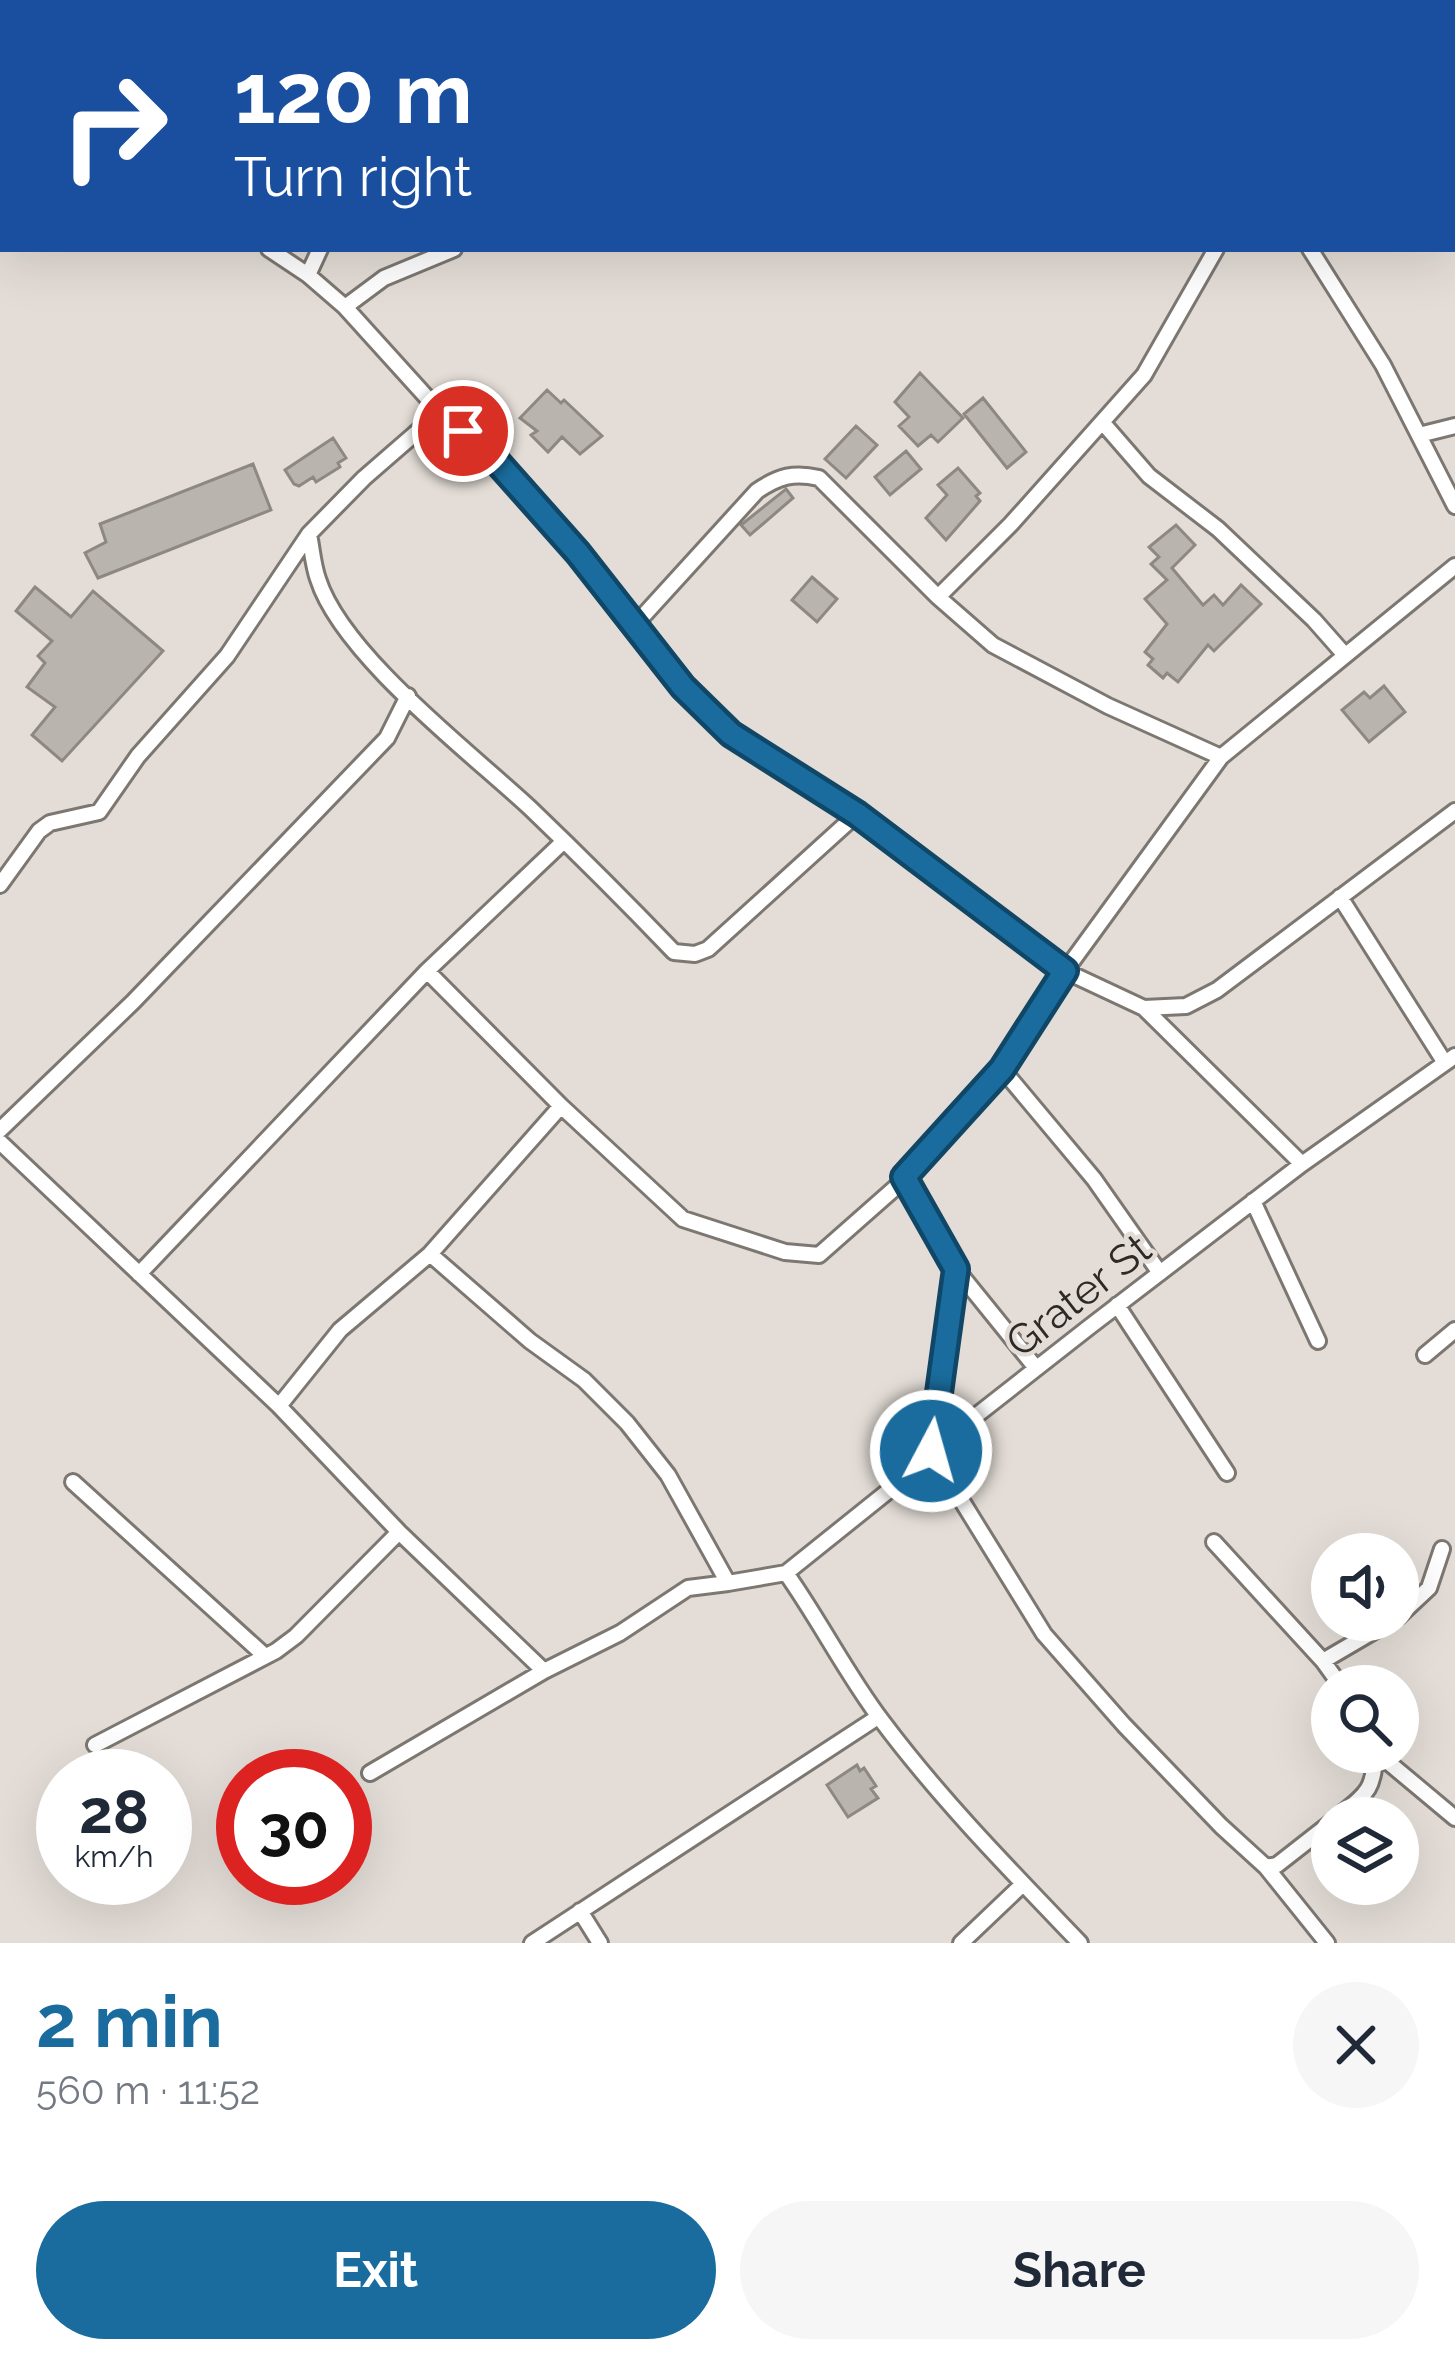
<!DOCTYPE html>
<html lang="en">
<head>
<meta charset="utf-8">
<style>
	body { margin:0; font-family:Raleway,sans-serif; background:#f6f6f7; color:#1f2937; height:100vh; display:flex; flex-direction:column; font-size:45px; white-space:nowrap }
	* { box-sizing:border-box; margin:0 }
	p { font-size:39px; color:#747a83 }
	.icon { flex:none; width:66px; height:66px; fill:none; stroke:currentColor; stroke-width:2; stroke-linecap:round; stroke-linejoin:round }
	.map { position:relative; height:1943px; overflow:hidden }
	.panel { display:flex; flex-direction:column; background:#fff; flex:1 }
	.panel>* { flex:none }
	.banner { position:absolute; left:0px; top:0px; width:1455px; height:252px; box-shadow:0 12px 48px #0002; background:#1a4fa0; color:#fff; overflow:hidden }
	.controls { position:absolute; left:1311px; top:1533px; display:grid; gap:24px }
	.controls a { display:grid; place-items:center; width:108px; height:108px; border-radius:50%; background:#fff; box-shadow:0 12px 48px #0002; font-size:60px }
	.speed { position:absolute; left:36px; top:1749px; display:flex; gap:24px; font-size:60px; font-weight:700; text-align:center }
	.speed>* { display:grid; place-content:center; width:156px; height:156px; border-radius:50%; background:#fff; box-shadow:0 12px 48px #0002; line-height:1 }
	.speed small { font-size:30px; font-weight:400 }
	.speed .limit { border:18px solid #d22; background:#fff; color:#111 }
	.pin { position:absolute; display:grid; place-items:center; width:102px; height:102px; color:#fff; margin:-51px; border:6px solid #fff; border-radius:50%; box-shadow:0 3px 12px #0007 }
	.me { position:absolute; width:132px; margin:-66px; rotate:6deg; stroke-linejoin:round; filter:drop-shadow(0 0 9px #0008) }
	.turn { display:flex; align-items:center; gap:42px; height:252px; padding:0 36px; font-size:54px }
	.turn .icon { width:156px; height:156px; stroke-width:2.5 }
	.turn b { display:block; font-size:84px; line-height:102px }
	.round { display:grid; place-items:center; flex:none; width:126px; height:126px; border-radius:63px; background:#f6f6f7 }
	.summary { display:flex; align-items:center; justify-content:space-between; height:204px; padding:0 36px }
	h1 { font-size:72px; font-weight:700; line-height:90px; color:#196c9d }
	.cta { display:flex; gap:24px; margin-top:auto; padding:24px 36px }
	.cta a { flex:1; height:138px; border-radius:72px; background:#196c9d; color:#fff; font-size:48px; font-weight:700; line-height:138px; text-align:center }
	.cta a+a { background:#f6f6f7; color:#1f2937 }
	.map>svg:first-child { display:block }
	.building { fill:#bab4af; stroke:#8e8883; stroke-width:3 }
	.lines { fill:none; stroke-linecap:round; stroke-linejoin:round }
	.lane-casing { stroke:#7d7772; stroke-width:12 }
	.street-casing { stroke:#7d7772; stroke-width:20 }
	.lane { stroke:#fff; stroke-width:6 }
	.street { stroke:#fff; stroke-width:14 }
	.route-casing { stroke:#104666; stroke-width:30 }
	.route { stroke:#196c9d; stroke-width:21 }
	.labels { text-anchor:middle; stroke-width:9; stroke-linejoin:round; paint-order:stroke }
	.street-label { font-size:42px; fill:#2c2927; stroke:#e4ddd7 }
</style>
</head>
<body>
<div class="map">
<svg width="1455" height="1943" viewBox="0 0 1455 1943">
	<rect width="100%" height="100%" fill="#e4ddd7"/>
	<path class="building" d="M920 373 963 418 938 442 931 435 918 446 899 426 909 417 895 402Z
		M547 390 561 403 564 400 602 436 580 454 562 437 548 452 531 435 537 431 520 418Z
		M983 398 1026 452 1007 468 964 414Z
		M856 426 877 445 846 478 825 459Z
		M333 438 346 458 338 463 340 467 316 482 313 477 299 486 294 484 285 470Z
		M906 451 921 469 890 495 875 477Z
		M253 464 271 510 98 578 85 553 106 542 100 524Z
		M958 468 980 493 976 496 980 501 946 540 926 518 947 495 938 485Z
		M786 489 793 498 750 535 741 525Z
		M1176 525 1195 545 1172 568 1203 605 1214 595 1223 605 1241 585 1261 604 1214 651 1208 645 1178 682 1167 673 1163 678 1148 665 1153 659 1145 652 1167 624 1145 599 1167 580 1151 564 1159 557 1149 547Z
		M812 577 837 599 817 622 792 600Z
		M35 587 71 617 93 591 163 651 62 761 32 735 55 707 27 687 45 663 38 656 52 641 16 611Z
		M1384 686 1405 712 1369 742 1342 710 1364 692 1370 698Z
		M857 1765 860 1771 864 1768 876 1786 871 1789 878 1798 848 1817 827 1785Z"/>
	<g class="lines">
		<g class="lane-casing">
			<path id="lane" d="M1452 51 1455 49"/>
		</g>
		<g class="street-casing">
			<path id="street" d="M1122 0 1123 3
				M1368 0 1371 3
				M150 3 153 0
				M448 3 450 0
				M0 9 3 12
				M0 79 3 76
				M1452 120 1455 125
				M269 249 308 275 345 307 440 412 498 463 578 553 683 687 731 734 857 814 1065 971 1144 1008 1302 1164
				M1310 249 1383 365 1455 506
				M308 275 320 249
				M345 307 384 278 454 249
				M1103 423 1149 476 1218 529 1314 620 1344 654
				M1419 435 1455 426
				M309 534C312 549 313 565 318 579 342 655 471 753 530 808 579 855 627 903 674 952L695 954 708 949 857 814
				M938 597 1011 524 1144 375 1216 249
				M634 626 757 491C779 476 794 472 819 478L938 597 993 645 1108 706 1221 757
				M0 885 39 831 50 823 99 812 138 756 227 656 309 534 364 478 440 412
				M1340 897 1445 1063
				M427 971 561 1106 683 1219 785 1252 819 1255 904 1180
				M1144 1008 1186 1006 1217 990 1455 811
				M1002 1069 1094 1179 1160 1273
				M0 1130 133 1002 387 738 408 696
				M0 1142 279 1406 399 1532 544 1671
				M1253 1201 1318 1341
				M430 1254 530 1341 584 1380 627 1423 668 1475 728 1583 786 1573
				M956 1269 1036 1368
				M139 1274 427 971 564 841
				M1117 1305 1227 1473
				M1425 1355 1455 1330
				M279 1406 340 1330 430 1254 561 1106
				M73 1482 265 1656
				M1214 1542 1323 1661 1341 1686
				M1398 1617 1429 1588 1442 1549
				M1323 1661 1393 1620
				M95 1745 276 1651 296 1636 399 1532
				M1376 1752 1455 1818
				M370 1773 544 1671 620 1633 688 1588 728 1583
				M1336 1818C1365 1795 1375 1791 1375 1752
				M1266 1867 1277 1865 1332 1822
				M580 1911 600 1943
				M532 1943 878 1717
				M961 1943 1023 1884
				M1080 1943C1011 1871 942 1801 882 1721 847 1675 820 1621 786 1573L897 1484 931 1451 1088 1328 1302 1164 1455 1056
				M1327 1943 1266 1867 1221 1826 1124 1725 1044 1634 931 1451 956 1269 904 1177 1002 1069 1065 971 1221 757 1455 566"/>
		</g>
		<use href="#lane" class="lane"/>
		<use href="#street" class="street"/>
	</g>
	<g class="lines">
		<g class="route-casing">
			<path id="route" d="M463 431 499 464 578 553 683 687 731 734 857 814 1065 971 1002 1069 904 1177 956 1269 931 1451"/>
		</g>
		<use href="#route" class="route"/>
	</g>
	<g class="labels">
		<g class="street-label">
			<text transform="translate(1078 1295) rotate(-38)" y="15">Grater St</text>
		</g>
	</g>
</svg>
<div class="controls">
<a><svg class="icon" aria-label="sound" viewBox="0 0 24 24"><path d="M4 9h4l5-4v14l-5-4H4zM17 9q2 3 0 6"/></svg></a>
<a><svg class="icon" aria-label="search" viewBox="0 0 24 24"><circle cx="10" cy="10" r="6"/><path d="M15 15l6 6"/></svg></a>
<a><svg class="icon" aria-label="layers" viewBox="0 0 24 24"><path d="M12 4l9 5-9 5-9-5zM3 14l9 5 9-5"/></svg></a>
</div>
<div class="speed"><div>28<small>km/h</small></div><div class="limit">30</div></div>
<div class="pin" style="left:463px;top:431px;background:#d93025"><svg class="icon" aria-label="arrive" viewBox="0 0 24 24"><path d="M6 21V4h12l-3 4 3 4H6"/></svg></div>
<svg class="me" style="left:931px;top:1451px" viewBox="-20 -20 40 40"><circle r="17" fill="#196c9d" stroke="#fff" stroke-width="3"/><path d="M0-11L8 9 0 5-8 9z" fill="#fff"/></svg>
<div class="banner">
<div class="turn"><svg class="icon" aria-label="right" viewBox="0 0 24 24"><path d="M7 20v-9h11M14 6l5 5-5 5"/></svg><div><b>120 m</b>Turn right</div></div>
</div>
</div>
<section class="panel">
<div class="summary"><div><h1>2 min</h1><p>560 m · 11:52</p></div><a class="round"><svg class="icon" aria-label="close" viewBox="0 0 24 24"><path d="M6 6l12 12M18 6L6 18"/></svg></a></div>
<div class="cta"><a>Exit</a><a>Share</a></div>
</section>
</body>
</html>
